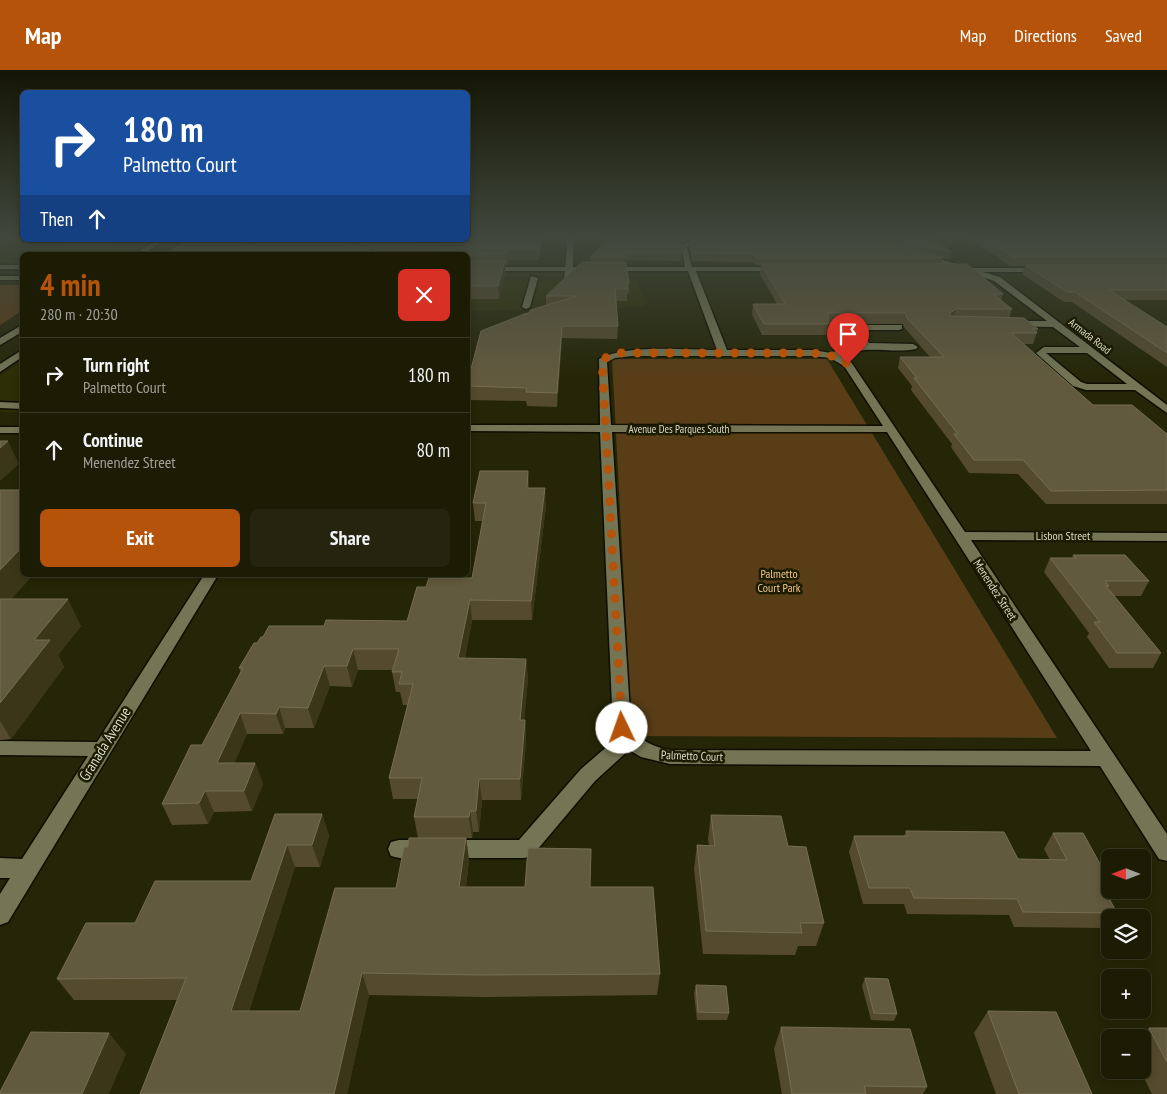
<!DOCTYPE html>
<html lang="en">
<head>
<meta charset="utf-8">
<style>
	body { margin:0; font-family:"PT Sans Narrow",sans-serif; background:#25250f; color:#f1f3f6; height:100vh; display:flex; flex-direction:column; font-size:19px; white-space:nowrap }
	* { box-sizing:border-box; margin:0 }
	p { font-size:16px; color:#a0a19a }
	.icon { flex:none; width:28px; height:28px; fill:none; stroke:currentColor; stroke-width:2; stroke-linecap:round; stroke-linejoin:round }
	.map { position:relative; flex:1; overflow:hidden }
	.side { position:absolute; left:20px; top:182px; width:450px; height:325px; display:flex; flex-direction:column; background:#1c1c05; border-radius:8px; box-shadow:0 2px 8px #0003,0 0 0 1px #3a3a27 }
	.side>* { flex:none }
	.guide { position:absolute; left:20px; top:20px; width:450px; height:152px; border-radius:8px; box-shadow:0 2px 8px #0003,0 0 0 1px #3a3a27; background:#1a4fa0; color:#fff; overflow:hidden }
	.needle { width:32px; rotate:270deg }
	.tools { position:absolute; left:1101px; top:779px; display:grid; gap:10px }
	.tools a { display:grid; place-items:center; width:50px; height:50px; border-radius:8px; background:#1c1c05; box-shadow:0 2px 8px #0003,0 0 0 1px #3a3a27; font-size:25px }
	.pin { position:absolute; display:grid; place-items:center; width:42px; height:42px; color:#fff; margin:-51px -21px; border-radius:50% 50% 50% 0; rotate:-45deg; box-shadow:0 0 5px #0007 }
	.pin .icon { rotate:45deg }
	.me { position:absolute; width:55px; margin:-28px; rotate:357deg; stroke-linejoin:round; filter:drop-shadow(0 0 4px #0008) }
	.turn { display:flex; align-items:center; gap:18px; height:105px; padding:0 20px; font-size:22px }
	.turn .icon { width:65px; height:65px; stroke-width:2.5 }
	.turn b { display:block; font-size:35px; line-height:42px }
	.then { display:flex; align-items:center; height:48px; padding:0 20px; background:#0003; gap:10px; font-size:19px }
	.round { display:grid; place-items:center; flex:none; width:52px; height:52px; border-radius:8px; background:#25250f }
	.head { display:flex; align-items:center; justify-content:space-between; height:85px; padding:0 20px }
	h1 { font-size:30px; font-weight:700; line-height:38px; color:#b45309 }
	.cta { display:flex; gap:10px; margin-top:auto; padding:10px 20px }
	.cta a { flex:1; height:58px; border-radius:8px; background:#b45309; color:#fff; font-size:20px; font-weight:700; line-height:58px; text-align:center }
	.cta a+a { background:#25250f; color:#f1f3f6 }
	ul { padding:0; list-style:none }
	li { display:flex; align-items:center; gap:15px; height:75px; padding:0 20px; border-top:1px solid #3a3a27 }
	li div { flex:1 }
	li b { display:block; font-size:19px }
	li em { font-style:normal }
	header { display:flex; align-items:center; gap:30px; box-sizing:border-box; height:70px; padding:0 25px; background:#b45309; color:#fff }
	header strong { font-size:24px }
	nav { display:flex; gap:28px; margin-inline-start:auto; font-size:18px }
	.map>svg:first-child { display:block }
	.built { fill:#2d2e05 }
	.green { fill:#583d17 }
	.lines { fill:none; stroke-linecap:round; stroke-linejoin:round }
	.minor-casing { stroke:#0e0e00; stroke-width:3 }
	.minor { fill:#737554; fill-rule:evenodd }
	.wall { fill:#544b2e }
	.shaded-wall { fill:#3b3617 }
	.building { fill:#625a3e; stroke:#756e54 }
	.route { stroke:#b45309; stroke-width:9; stroke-dasharray:0 16.2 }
	.labels { text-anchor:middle; stroke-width:5; stroke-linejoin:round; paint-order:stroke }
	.far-street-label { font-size:11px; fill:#d9dbc9; stroke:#1b1c00 }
	.street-label { font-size:12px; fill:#d9dbc9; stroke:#1b1c00 }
	.park-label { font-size:12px; fill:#f8c78a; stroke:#1b1c00 }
	.near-street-label { font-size:15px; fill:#d9dbc9; stroke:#1b1c00 }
</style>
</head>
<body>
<header>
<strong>Map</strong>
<nav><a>Map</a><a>Directions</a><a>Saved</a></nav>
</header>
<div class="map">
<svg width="1167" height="1024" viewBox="0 0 1167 1024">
	<rect width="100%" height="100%" fill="#252607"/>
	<path class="built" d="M0 166H22V170H154L130 185H22V195H0Z
		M635 201 636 206H468V202Z
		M468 211H638L646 237 468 241Z
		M22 291V342H0V306Z"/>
	<path class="green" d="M0 215H22V241L0 255Z
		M612 289H827L1057 668 632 666Z"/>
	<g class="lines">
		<g class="minor-casing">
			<path id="minor" d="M568 166H574L573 197H685L681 175 710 166 713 168 712 169 687 177 692 197H784L785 199 781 201H696L727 280H813L831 283 847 276 860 274 850 257 851 255H902V259L899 260H860L869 273 913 274 918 277 916 279C889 284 867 274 840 286L851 292 965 462 1167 463V471L971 470 1167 764V791L1159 789 1100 696 670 694 641 687 629 680 595 711 532 786 524 788H447L439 786 436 779 439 772 447 770H519L581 699 618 667 613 658 600 362 468 361V355H600L599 289C627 274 684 280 717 280L688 201H572V209L568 211 564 209 565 201H468V197H565ZM632 286H813L830 288 844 296 883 356 611 355 607 292 615 288ZM612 362H887L1091 681 670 680C653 677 641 671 631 657Z
				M156 170H164L142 185H133Z
				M186 170H193L173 185H164Z
				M924 184 969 198H1046L1047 200 1043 202H983L1000 207 1167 335V343L1135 320H1086L1073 316 1036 283 1044 277H1080L1053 257 1010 256 1009 254 1013 251H1047L994 211 968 202H951L950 200 954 198 922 187 920 186ZM1046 283H1087L1127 314H1087L1081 312Z
				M0 195H22V199H0Z
				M0 206H22V210H0Z
				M531 206 538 208 530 237 526 239 522 237Z
				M22 255V262L0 275V268Z
				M22 280V287L0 302V294Z
				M0 332 22 333V339L0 338Z
				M0 357H22V363H0Z
				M204 505H218L8 852 0 855V824L10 808H0V788L22 789 88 686 0 685V671L97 672Z
				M399 770H424L432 772 435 779 432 786C419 790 404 790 391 786L388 779 391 772Z"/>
		</g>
		<use href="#minor" class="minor"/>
	</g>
	<path class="wall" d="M468 166H543L539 190H509L507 195H505V203L499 229H468V185H179L178 180 191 170H352L353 176H355Z
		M604 166H702L686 170 680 174 682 183V191L625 190 629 213V224H627V231H616L618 256 617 269 562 268 557 337 527 336 526 331 468 330V310L527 244 546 236V226L590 192V187L605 173Z
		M705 166H931L951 182 949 190 943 188 941 194 1003 224 1001 230 1012 239 1009 248 1038 259 1033 274H1024L1093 335 1167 364V434H1046L1018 404 969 403 951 377 952 374 911 320 912 316 898 298 900 287H930L904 257 903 254H828L826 265H762L752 244 753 234H777L760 204 761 195H755L753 192 692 191 689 177 690 169Z
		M966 166H1167V230H1124L1167 257V297L1072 232H1064L1022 204 1025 196H1010Z
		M62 170H153L147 173H120L113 177H65Z
		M161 170H183L178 173H162Z
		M528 401 529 418 546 436 532 550H472L465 588 526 589 528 609 524 650H525L526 671 521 730H482L479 762H473L472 768H466L469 790 466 817H591L660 904 657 925 483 927 369 925 347 1024H140L177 930H74L57 909 135 853 251 811 275 744H322L329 766 320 797H295L249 941H300L396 818 408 777 418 768 414 747 418 729H393L389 708 408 635H403L400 622H396L392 602 393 600H358L352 617 330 616 314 658H285L283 664H247L234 693H255L263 714 252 741 214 742 208 754 172 755 162 734 202 675 241 603 239 598 257 573 263 567 324 556 407 551 426 517 472 508 483 451H475L473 433Z
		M0 420 22 505H33L11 529 81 556 58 585 64 597 11 669 0 670Z
		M1073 485 1149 511 1141 526H1114L1161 583 1153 598H1109L1087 567 1089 563 1044 502 1050 488H1072Z
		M711 745 788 776 824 853 816 876H798L795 885 703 884 694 799 697 775 709 776 708 769Z
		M906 761 1018 789 1050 790 1044 779 1053 763 1115 821 1110 830 1117 843 1113 848H1110V852L1106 858 1014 857 1009 845 907 844 904 834H863L849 782 854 766H904Z
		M865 908 897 944 894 951 871 950 862 916Z
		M696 915 729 943 727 950H697L694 923Z
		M988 941 1092 1024H996L974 963Z
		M781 957 927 1017 923 1024H782L774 979Z
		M1149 958H1167V1024H1152L1140 1000H1142V968H1141Z"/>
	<path class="shaded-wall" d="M541 166H543L539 190V179Z
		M682 166H702L686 170 678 175 679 168Z
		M111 170H119L120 173 113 177Z
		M146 170H153L147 173Z
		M177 170H183L178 173Z
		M250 170H276L246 185 244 174Z
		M349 170H352L353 177 345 174Z
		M372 176 373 185H364Z
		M508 179 509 190 507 195V184Z
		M505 191V203L499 229 498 216Z
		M956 239 953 249 950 243Z
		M562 256V268L557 337V323Z
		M8 371 19 394 0 411V378Z
		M528 401 529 418H527Z
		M545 418 546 436 532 550 531 531Z
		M22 477V505H33L0 541V500Z
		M68 529 81 556 58 585 64 597 11 669 0 651V633L34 570Z
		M470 530 472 550 461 609 458 588Z
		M353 579 358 600 352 617 347 596Z
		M526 589 528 609 522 671 520 650Z
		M324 596 330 616 314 658 308 638Z
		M279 637 285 658 283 664 276 644Z
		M240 643 247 664 225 714 217 693Z
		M525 650 526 671 521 730 520 709Z
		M255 693 263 714 252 741 244 721Z
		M479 709 482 730 479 762 476 741Z
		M205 721 214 742 208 754 199 733Z
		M470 741 473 762 472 768 469 747Z
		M322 744 329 766 320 797 312 775Z
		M466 768 469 790 463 840 459 817Z
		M287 775 295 797 242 962 231 941Z
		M362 903 369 925 347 1024H334Z
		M109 963 126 984 109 1024H82Z"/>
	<path class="building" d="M468 166H541L539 179H508L507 184 440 185 443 179H436L438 175 372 176 364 185H203L210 180H178L192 170H250L244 174 246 176H250L267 170H349L345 174 355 176 360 170H468Z
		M605 166H682L679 168 682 183H624L625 187H590L605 173Z
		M705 166H868L943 188H756L754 184 693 183 690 169Z
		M892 166H931L951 182Z
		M981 166H1158L1167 170V182H1161L1167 185V187H1013Z
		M468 191H505L498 216H468Z
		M582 192 626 193 629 213H627V219H615L618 256H562L557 323 526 322 527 318 468 316V310L481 261 527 243 526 245 531 240 576 226H546Z
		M761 194H967L1003 224H993L1012 239H956L950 243 951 246 1024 248 1038 259H1032L1037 263H1011L1093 335H1132L1167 364V420L1051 421 1023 390H974L954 364H958L914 308H917L900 287H944L906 247V243H828V254H764L753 234H785Z
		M1025 195H1167V220H1109L1167 257V283L1075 222H1067Z
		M0 371H8L0 378Z
		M480 401H528L527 418H545L531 531 470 530 458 588 526 589 520 650H525L520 709H479L476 741H470L469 747H414L422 708H389L413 614H399L402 602H392L399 579H353L347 596H324L308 638 279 637 276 644 240 643 217 693H255L244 721H205L199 733 162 734 191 675H202L243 598H239L254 573H257L261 567H263L269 556H324L326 550 407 551 417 517H426L429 508H472L486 433H473Z
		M0 420H22V477L0 500Z
		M1073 485H1125L1149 511H1105L1109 516H1106L1161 583H1117L1094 552H1100L1050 488H1076Z
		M0 529H68L34 570H50L0 633Z
		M275 744H322L312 775H287L231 941H300L335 818H396L404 777H408L409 768H466L459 817H525L528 778 591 779 590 817H653L660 904 480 905 362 903 334 1024H140L186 908 57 909 86 853H135L155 811H251Z
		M711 745 781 746 788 776 806 777 824 853H800L802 863 706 861 697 775 715 776Z
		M906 761 1004 762 1018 789 1067 790 1053 763H1083L1110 812V820H1115V821H1105L1117 843 1023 842 1017 829 914 828 910 818H869L854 766H908Z
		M865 908 888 909 897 944 874 943Z
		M696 915 726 916 729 943 698 942Z
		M988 941 1056 942 1092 1024H1019Z
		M781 957 910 959 927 1017 864 1016 866 1024H792Z
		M1149 958H1167V992Z
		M31 962 109 963 82 1024H0V1022Z"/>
	<linearGradient id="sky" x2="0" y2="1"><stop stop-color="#141504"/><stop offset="0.54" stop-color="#40473c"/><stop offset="1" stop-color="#40473c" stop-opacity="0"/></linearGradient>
	<rect width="1167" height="309" fill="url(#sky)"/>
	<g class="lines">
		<path class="route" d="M622 658 602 291 607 287 621 283H813L832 286 848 294"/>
	</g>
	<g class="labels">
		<g class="far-street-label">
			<text transform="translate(1090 266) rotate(38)" y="4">Armada Road</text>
			<text x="679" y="363">Avenue Des Parques South</text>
		</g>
		<g class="street-label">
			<text x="1063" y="470">Lisbon Street</text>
			<text transform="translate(995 520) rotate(57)" y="4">Menendez Street</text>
			<text transform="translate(692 686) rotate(2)" y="4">Palmetto Court</text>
		</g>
		<g class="park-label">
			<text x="779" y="508">Palmetto<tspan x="779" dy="14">Court Park</tspan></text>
		</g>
		<g class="near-street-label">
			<text transform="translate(105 674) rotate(-58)" y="5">Granada Avenue</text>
		</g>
	</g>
</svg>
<div class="tools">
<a><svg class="needle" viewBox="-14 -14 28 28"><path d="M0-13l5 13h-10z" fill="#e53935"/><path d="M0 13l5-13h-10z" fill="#a0a19a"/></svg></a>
<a><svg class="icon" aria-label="layers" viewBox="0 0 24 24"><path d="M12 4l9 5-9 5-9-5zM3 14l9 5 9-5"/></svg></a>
<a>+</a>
<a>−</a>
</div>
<div class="pin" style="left:848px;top:294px;background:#d93025"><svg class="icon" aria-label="arrive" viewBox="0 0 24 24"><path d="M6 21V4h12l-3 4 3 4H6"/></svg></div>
<svg class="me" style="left:622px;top:658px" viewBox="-20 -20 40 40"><circle r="19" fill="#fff"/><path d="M0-13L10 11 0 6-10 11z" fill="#b45309"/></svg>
<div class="guide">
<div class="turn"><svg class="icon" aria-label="right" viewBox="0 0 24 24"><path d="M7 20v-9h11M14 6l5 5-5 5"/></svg><div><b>180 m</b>Palmetto Court</div></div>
<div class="then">Then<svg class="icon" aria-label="ahead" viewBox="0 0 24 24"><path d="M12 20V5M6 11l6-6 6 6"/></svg></div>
</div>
<section class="side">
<div class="head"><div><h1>4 min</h1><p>280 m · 20:30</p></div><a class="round" style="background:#d93025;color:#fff"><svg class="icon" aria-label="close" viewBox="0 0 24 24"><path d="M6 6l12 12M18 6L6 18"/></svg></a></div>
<ul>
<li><svg class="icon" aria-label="right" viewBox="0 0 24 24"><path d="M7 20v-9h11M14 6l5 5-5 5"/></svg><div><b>Turn right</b><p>Palmetto Court</p></div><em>180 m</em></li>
<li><svg class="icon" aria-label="ahead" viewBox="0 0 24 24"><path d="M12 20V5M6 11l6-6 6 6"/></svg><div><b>Continue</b><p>Menendez Street</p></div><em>80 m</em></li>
</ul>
<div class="cta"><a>Exit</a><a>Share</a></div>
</section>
</div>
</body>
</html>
